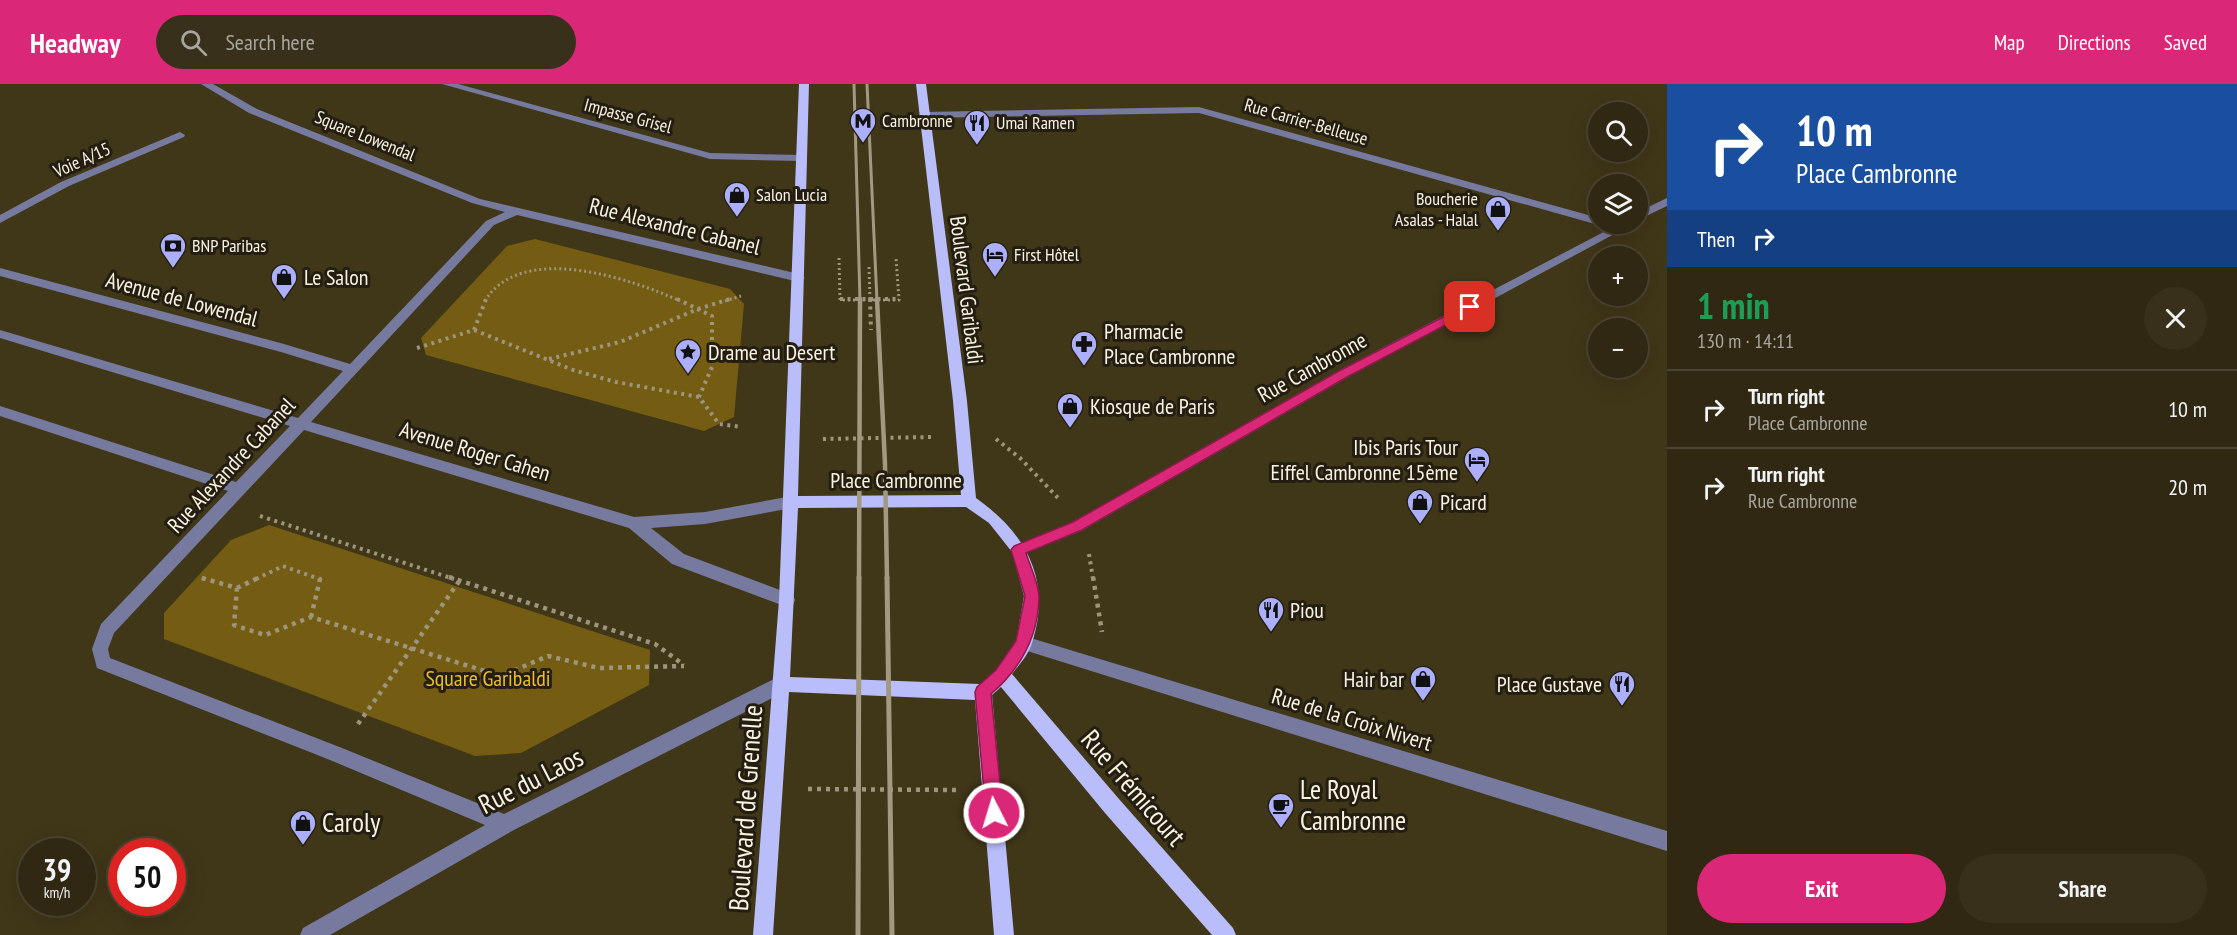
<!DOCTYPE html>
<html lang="en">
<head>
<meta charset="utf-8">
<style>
	body { margin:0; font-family:"PT Sans Narrow",sans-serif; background:#38301b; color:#f1f3f6; height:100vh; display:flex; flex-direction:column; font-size:22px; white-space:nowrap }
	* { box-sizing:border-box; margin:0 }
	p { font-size:20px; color:#a8a69f }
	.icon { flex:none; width:33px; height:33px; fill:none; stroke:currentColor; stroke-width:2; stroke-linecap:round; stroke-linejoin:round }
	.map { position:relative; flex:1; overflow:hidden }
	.sheet { display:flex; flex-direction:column; background:#302812; width:570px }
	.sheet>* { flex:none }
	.hud { background:#1a4fa0; color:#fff; overflow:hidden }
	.controls { position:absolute; left:1588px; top:18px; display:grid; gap:12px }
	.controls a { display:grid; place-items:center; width:60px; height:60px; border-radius:50%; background:#302812; box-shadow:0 6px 24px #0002,0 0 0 2px #4b4432; font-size:30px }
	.speed { position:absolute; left:18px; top:754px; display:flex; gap:12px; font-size:30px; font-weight:700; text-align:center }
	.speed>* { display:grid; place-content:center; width:78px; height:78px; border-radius:50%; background:#302812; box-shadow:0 6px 24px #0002,0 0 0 2px #4b4432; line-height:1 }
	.speed small { font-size:15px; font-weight:400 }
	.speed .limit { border:9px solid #d22; background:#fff; color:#111 }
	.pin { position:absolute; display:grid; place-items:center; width:51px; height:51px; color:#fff; margin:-26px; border-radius:12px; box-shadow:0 3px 9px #0006 }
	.me { position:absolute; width:66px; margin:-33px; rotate:355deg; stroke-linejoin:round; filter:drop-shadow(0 0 4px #0008) }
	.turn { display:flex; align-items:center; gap:21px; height:126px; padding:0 30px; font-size:27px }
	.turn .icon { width:78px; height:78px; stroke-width:2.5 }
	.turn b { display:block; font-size:42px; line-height:51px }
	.then { display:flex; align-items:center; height:57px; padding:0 30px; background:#0003; gap:12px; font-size:22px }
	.round { display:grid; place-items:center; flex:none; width:63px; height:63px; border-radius:32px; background:#38301b }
	.head { display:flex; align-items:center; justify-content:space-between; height:102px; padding:0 30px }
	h1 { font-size:36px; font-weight:600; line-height:45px; color:#1e9e55 }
	.action { display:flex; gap:12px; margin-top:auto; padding:12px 30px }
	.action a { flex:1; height:69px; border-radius:36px; background:#db2777; color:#fff; font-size:24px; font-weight:600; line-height:69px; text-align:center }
	.action a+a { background:#38301b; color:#f1f3f6 }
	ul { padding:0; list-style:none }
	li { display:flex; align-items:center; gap:18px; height:78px; padding:0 30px; border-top:2px solid #4b4432 }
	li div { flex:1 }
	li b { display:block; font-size:22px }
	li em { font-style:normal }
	header { display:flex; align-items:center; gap:36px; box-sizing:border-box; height:84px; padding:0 30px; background:#db2777; color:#fff }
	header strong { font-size:28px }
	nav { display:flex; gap:33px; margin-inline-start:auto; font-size:21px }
	.search { width:420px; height:54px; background:#38301b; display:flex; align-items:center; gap:15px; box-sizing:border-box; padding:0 21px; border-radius:33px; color:#a8a69f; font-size:22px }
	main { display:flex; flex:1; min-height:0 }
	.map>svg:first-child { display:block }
	.green { fill:#745d12 }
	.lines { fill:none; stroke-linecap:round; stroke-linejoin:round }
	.path-far2 { stroke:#9d957d; stroke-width:3; stroke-dasharray:2 3; stroke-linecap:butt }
	.path-far1 { stroke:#9d957d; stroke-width:4; stroke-dasharray:3 4.5; stroke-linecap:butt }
	.path { stroke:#9d957d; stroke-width:4.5; stroke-dasharray:4 5; stroke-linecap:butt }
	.minor { fill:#777a9f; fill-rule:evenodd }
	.major { fill:#b9bdfa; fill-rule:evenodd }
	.rail-far2 { stroke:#a19982; stroke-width:3 }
	.rail-far1 { stroke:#a19982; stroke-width:4.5 }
	.rail { stroke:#a19982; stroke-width:5 }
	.route { fill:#db2777; stroke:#8e194d; stroke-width:1.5 }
	.labels { text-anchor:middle; stroke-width:6; stroke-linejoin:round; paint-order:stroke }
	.far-street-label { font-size:18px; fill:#f9f3e1; stroke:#231e11 }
	.far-poi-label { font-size:18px; fill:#f9f3e1; stroke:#231e11; text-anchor:start }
	.street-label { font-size:22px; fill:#f9f3e1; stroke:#231e11 }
	.poi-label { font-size:22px; fill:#f9f3e1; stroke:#231e11; text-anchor:start }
	.park-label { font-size:22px; fill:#ebbe2a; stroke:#231e11 }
	.near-street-label { font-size:27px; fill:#f9f3e1; stroke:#231e11 }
	.near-poi-label { font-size:27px; fill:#f9f3e1; stroke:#231e11; text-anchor:start }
</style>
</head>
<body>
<header>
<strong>Headway</strong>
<div class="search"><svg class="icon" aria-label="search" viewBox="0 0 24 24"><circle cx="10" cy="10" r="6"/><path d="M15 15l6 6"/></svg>Search here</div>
<nav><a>Map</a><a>Directions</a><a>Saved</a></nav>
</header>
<main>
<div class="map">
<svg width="1667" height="851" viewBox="0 0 1667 851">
	<rect width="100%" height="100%" fill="#403618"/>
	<path class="green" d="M535 155 730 205 744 220 734 333 704 347 426 271 421 254 507 162Z
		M269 441 650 566 649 601 521 669 475 672 164 555V529L231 456Z"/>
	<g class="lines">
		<path class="path-far2" d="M839 174 840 216H899L896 174
			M869 183 870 217
			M485 217C521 157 632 195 680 217
			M725 217 741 212"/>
		<path class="path-far1" d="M677 215 712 232V283L699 313
			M840 215H899
			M870 215 871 246
			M474 246 486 215
			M417 264 474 246 573 286 616 298 699 313 719 340 742 343
			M549 275 620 258 698 225 730 215
			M823 355 932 353
			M996 355 1020 374 1060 416
			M260 432 454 495
			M1089 470 1093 495
			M202 494 205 495
			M256 495 283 482 319 495"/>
		<path class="path" d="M449 493 655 560 684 581
			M1093 493 1102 548
			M202 494 237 504 234 541 265 551 311 533 501 592 548 572 599 584 684 582
			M237 504 260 493
			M311 533 320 495 315 493
			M358 640 460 496
			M808 705 956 706"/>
		<path class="minor" d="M201 0H213L257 25 480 115 799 190 805 194 799 198 517 131 494 141 311 338 634 433 705 428 792 412 797 414 799 418 797 422 792 424 705 440 651 444 684 470 793 511 795 516 793 521 787 523 672 480 629 444 304 346 114 549 108 565 110 574 342 664 504 730 776 594 782 592 788 594 791 600 788 606 512 747 330 851H300L303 844 485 741 330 676 97 584 92 565 101 540 228 407 0 332V322L236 398 290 342 0 254V246L298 334 343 287 281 268 0 192V184L284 260 350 280 486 137 505 128 472 119 249 29Z
			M442 0H458L710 69 802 71 807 74 802 77 710 75Z
			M1199 23 1599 134V140H1604H1595L1199 29 924 34 919 31 924 28Z
			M180 48 185 51 184 53 69 102 0 139V131L61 98Z
			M1667 114V122L1638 136V128Z
			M1619 140H1633L1348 293 1083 446 1024 470 1019 472 1014 470 1011 466 1014 462 1073 438 1338 287Z
			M1024 552 1667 747V767L1024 566 1018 564 1016 559 1018 554Z"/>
		<path class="major" d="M799 0H809L798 412 961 411 953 317 916 0H926L967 317 976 414C1027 450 1052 497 1032 559 1029 570 1019 581 1012 590L1119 715 1233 844 1236 851H1212L1105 729 1001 603 992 611 1014 851H994L975 616 789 608 773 851H753L779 516ZM966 423 989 439 1012 468 1024 512 1016 557 996 586 980 600 790 593 798 424Z"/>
		<path class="rail-far2" d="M854 0 860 217
			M867 0 877 217"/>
		<path class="rail-far1" d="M877 215 885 380 887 495
			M859 495 860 215"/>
		<path class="rail" d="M887 493 892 851
			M858 851 859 493"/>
	</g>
	<path class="route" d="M1470 219 1474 220V226L1347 293 1082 446 1026 469C1030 482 1039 500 1039 514 1038 553 1020 585 991 610L1003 729 1000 735 994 737 988 735 986 729 975 608 977 603 996 586 1016 557 1025 512 1011 466 1014 462 1073 438 1339 287Z"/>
	<defs>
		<g id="metro-pin" transform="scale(1.35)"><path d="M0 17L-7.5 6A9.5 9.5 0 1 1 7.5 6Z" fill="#acaffb" stroke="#231e11"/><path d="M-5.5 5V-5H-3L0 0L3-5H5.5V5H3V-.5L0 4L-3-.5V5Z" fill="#111"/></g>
		<g id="restaurant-pin" transform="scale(1.35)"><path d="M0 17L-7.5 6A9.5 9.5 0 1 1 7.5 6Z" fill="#acaffb" stroke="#231e11"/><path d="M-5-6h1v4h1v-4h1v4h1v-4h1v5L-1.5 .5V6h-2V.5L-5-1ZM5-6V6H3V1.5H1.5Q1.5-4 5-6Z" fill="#111"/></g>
		<g id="shop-pin" transform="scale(1.35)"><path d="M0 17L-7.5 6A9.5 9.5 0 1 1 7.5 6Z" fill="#acaffb" stroke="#231e11"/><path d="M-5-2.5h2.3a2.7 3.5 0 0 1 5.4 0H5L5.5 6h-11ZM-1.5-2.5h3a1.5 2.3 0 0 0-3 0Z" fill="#111"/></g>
		<g id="bank-pin" transform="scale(1.35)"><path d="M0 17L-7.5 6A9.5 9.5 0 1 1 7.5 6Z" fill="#acaffb" stroke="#231e11"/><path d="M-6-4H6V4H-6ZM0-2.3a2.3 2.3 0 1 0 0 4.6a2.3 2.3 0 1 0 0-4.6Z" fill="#111"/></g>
		<g id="hotel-pin" transform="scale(1.35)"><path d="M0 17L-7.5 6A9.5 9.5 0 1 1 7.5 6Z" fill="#acaffb" stroke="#231e11"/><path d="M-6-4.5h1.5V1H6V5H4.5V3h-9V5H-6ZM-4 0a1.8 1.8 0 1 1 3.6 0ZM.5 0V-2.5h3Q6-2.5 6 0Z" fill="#111"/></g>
		<g id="pharmacy-pin" transform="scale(1.35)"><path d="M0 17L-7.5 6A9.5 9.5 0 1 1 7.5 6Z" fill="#acaffb" stroke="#231e11"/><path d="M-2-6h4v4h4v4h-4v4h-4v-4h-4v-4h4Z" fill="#111"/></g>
		<g id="sight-pin" transform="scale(1.35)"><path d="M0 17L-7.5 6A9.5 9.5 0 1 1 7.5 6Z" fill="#acaffb" stroke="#231e11"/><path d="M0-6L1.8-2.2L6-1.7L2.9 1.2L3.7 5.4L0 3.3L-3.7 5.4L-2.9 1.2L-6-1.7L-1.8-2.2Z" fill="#111"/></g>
		<g id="cafe-pin" transform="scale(1.35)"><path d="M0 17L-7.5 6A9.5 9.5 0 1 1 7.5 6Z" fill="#acaffb" stroke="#231e11"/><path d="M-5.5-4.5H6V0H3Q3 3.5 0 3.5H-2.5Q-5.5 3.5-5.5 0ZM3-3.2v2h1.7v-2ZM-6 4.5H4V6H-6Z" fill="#111"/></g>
	</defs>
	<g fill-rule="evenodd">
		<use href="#metro-pin" x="863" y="37"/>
		<use href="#restaurant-pin" x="977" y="39"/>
		<use href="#shop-pin" x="737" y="111"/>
		<use href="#shop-pin" x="1498" y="125"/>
		<use href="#bank-pin" x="173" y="162"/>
		<use href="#hotel-pin" x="995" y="171"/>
		<use href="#shop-pin" x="284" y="193"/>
		<use href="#pharmacy-pin" x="1084" y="260"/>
		<use href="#sight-pin" x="688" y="268"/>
		<use href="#shop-pin" x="1070" y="322"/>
		<use href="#hotel-pin" x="1477" y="376"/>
		<use href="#shop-pin" x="1420" y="418"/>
		<use href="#restaurant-pin" x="1271" y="526"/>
		<use href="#shop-pin" x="1423" y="595"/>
		<use href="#restaurant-pin" x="1622" y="600"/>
		<use href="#cafe-pin" x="1281" y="722"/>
		<use href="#shop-pin" x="303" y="739"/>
	</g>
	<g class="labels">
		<g class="far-street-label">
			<text transform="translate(628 32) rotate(15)" y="6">Impasse Grisel</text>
			<text transform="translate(1306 38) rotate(16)" y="6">Rue Carrier-Belleuse</text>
			<text transform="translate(365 52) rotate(22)" y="6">Square Lowendal</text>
			<text transform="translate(82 76) rotate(-24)" y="6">Voie A/15</text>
		</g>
		<g class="far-poi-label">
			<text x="882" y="43">Cambronne</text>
			<text x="996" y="45">Umai Ramen</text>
			<text x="756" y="117">Salon Lucia</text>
			<text x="1478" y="121" text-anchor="end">Boucherie<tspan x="1478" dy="21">Asalas - Halal</tspan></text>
			<text x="192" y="168">BNP Paribas</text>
			<text x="1014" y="177">First Hôtel</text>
		</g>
		<g class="street-label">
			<text transform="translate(675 142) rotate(14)" y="8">Rue Alexandre Cabanel</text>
			<text transform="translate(967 206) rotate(83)" y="8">Boulevard Garibaldi</text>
			<text transform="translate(182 215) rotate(15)" y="8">Avenue de Lowendal</text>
			<text transform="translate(1312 283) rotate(-29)" y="8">Rue Cambronne</text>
			<text transform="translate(475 367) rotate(17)" y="8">Avenue Roger Cahen</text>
			<text transform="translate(231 381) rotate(-47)" y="8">Rue Alexandre Cabanel</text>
			<text x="896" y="404">Place Cambronne</text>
			<text transform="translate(1352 635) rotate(17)" y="8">Rue de la Croix Nivert</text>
		</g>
		<g class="poi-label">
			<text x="304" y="201">Le Salon</text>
			<text x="1104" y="255">Pharmacie<tspan x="1104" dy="25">Place Cambronne</tspan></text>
			<text x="708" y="276">Drame au Desert</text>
			<text x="1090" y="330">Kiosque de Paris</text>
			<text x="1458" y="371" text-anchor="end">Ibis Paris Tour<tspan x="1458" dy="25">Eiffel Cambronne 15ème</tspan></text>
			<text x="1440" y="426">Picard</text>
			<text x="1290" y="534">Piou</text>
			<text x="1404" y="603" text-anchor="end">Hair bar</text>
			<text x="1602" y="608" text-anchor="end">Place Gustave</text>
		</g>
		<g class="park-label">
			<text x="488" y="602">Square Garibaldi</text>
		</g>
		<g class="near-street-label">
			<text transform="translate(531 697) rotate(-27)" y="9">Rue du Laos</text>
			<text transform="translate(1133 704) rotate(49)" y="9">Rue Frémicourt</text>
			<text transform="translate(746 724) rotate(-86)" y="9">Boulevard de Grenelle</text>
		</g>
		<g class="near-poi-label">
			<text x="1300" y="715">Le Royal<tspan x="1300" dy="31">Cambronne</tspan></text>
			<text x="322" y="748">Caroly</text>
		</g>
	</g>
</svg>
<div class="controls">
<a><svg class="icon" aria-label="search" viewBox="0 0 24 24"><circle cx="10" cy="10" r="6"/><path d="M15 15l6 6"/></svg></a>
<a><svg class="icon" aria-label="layers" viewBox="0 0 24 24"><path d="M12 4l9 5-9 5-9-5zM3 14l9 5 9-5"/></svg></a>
<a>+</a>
<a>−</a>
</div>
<div class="speed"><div>39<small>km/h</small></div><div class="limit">50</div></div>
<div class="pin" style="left:1470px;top:223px;background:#d93025"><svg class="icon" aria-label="arrive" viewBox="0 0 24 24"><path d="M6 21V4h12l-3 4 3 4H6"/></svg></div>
<svg class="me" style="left:994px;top:729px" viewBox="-20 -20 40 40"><circle r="17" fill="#db2777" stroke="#fff" stroke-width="3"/><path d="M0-11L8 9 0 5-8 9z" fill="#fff"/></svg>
</div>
<section class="sheet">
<div class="hud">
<div class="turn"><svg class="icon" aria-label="right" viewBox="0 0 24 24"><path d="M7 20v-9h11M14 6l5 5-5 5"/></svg><div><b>10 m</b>Place Cambronne</div></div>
<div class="then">Then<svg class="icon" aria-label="right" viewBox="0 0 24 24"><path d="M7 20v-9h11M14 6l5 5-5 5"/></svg></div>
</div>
<div class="head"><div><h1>1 min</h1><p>130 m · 14:11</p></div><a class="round"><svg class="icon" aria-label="close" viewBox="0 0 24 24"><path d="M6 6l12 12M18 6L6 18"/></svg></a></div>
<ul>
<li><svg class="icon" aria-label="right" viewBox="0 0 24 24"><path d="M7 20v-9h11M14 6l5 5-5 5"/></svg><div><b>Turn right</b><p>Place Cambronne</p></div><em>10 m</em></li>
<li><svg class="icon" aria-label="right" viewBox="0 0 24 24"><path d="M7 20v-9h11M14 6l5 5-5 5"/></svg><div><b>Turn right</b><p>Rue Cambronne</p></div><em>20 m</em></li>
</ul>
<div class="action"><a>Exit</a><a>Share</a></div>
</section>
</main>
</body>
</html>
